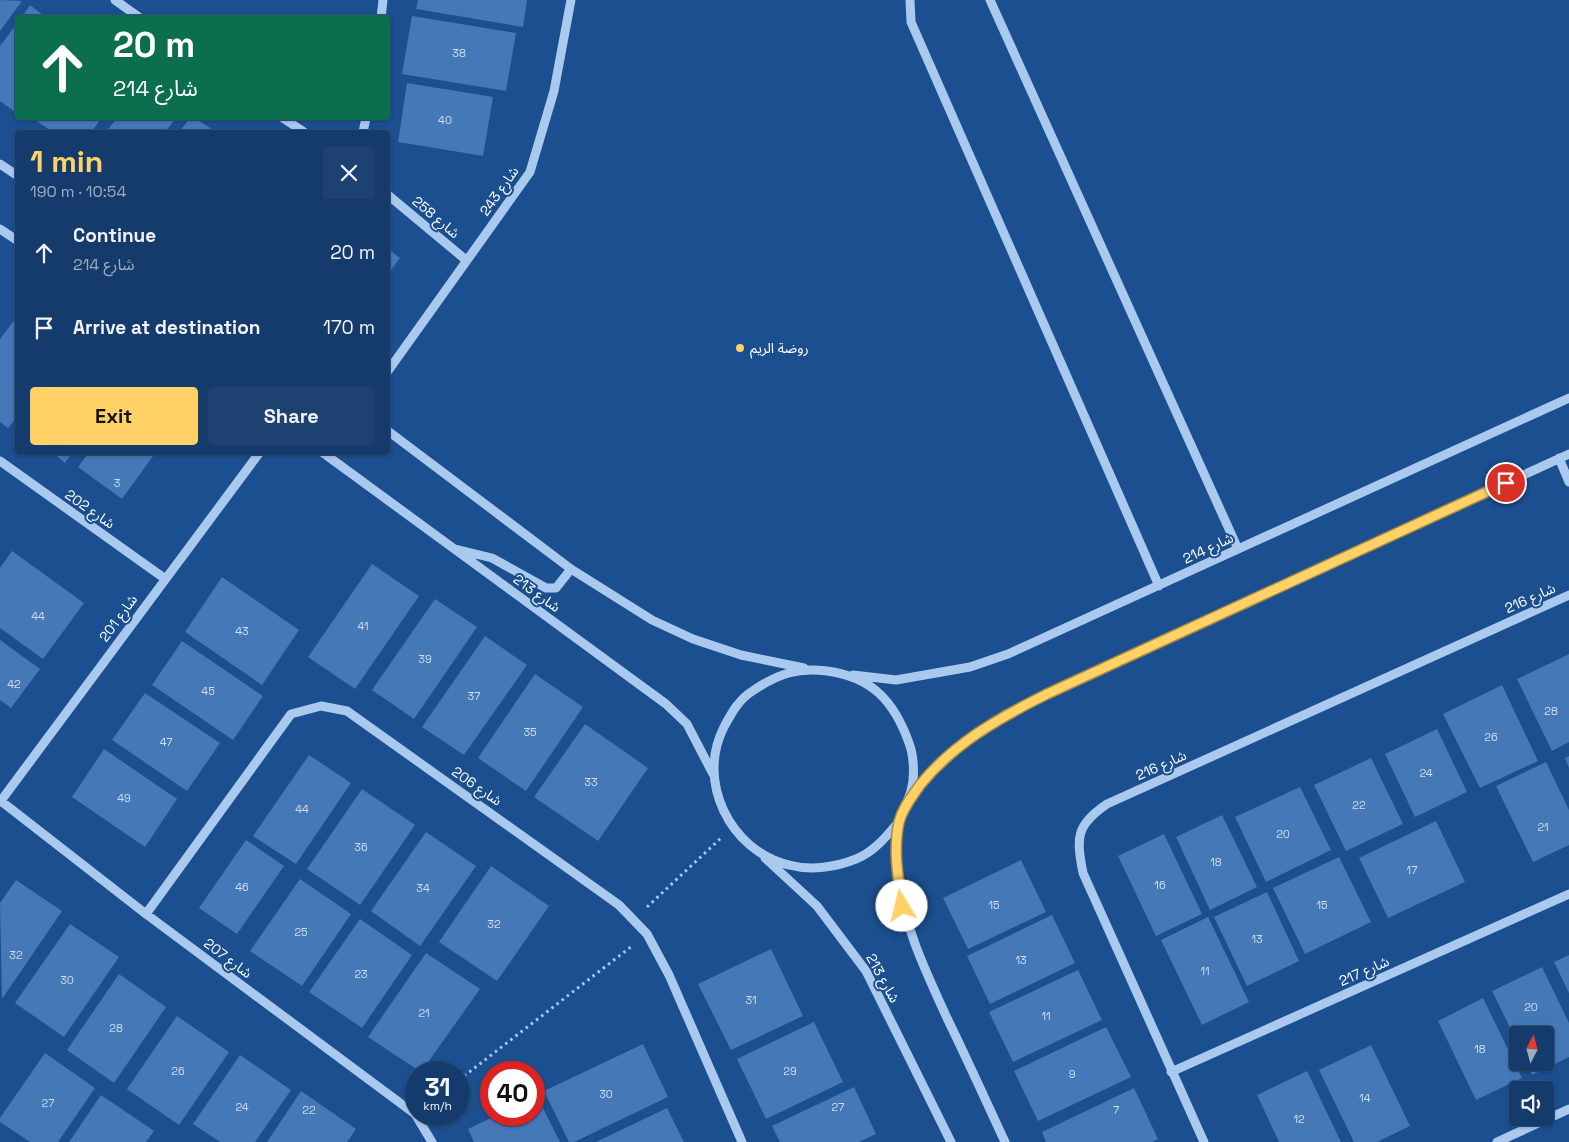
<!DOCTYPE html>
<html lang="en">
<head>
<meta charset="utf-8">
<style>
	body { margin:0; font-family:"Space Grotesk","Noto Sans Arabic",sans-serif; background:#1d4271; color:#f1f3f6; height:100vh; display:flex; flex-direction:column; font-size:19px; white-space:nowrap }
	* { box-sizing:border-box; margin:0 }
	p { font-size:16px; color:#9dadc1 }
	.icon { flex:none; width:28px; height:28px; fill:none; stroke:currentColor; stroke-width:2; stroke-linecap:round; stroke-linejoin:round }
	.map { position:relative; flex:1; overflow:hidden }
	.details { position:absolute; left:15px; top:130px; width:375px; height:325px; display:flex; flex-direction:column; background:#143b6b; border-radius:5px; box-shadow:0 1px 4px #0004,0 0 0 1px #33557e }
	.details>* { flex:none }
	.hud { position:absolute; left:15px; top:15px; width:375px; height:105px; border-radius:5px; box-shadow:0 1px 4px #0004,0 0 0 1px #33557e; background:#0b6e4f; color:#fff; overflow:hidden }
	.needle { width:32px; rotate:6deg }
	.controls { position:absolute; left:1509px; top:1026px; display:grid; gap:10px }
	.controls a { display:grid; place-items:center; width:45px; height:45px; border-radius:5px; background:#143b6b; box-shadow:0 1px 4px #0004,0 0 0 1px #33557e; font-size:25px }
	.speed { position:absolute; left:405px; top:1061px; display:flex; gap:10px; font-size:25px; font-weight:700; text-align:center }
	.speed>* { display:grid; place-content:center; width:65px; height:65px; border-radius:50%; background:#143b6b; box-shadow:0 1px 4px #0004,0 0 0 1px #33557e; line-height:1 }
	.speed small { font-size:12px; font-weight:400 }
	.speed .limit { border:8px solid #d22; background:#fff; color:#111 }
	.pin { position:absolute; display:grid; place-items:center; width:42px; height:42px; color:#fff; margin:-21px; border:2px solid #fff; border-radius:50%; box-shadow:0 1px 5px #0007 }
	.me { position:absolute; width:55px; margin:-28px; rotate:351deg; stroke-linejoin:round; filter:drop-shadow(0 0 4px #0008) }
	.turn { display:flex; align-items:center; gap:18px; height:105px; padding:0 15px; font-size:22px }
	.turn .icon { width:65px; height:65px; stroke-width:2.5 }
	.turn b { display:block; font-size:35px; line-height:42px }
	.round { display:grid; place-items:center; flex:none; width:52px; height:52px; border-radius:5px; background:#1d4271 }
	.headline { display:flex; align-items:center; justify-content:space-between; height:85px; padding:0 15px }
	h1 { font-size:30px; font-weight:800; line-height:38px; color:#ffd166 }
	.cta { display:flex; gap:10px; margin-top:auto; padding:10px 15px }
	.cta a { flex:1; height:58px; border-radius:5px; background:#ffd166; color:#111; font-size:20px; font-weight:800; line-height:58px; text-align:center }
	.cta a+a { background:#1d4271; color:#f1f3f6 }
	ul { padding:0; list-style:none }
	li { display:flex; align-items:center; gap:15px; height:75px; padding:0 15px }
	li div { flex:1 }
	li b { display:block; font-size:19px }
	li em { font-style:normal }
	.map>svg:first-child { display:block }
	.building { fill:#4478b7 }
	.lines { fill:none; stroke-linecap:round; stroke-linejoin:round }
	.path { stroke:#a9c9ee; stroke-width:3; stroke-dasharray:2.5 4; stroke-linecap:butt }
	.minor { stroke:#a9c9ee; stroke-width:9 }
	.route-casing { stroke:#a68842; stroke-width:12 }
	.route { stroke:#ffd166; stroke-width:9 }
	.poi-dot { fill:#ffd166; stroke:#1b4f8f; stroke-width:2 }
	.labels { text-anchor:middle; stroke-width:4; stroke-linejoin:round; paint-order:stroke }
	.number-label { font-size:11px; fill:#d0dded }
	.street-label { font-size:14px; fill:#fff; stroke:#1b4f8f }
	.poi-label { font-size:14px; fill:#fff; stroke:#1b4f8f; text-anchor:start }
</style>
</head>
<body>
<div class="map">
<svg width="1569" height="1142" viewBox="0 0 1569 1142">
	<rect width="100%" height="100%" fill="#1b4f8f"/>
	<path class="building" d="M0 0 22 1 0 31Z
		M418 0H527L523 27 416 9Z
		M30 5 47 18H21Z
		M412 16 516 33 506 91 402 74Z
		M18 22V114L0 101V46Z
		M407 83 493 97 483 156 398 142Z
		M32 118H102L91 132H53Z
		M117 118H176L165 132H106Z
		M190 118H195L216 132H179Z
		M388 249 400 258 388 274Z
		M16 318 18 319V416L8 428 0 422V339Z
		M52 452H73L65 463Z
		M89 452H156L122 499 78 467Z
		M12 551 84 603 43 659 0 628V568Z
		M372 564 419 596 355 689 308 657Z
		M222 577 299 630 262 685 185 632Z
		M435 599 477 627 414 719 372 690Z
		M485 636 527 665 464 755 422 727Z
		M0 640 40 669 11 708 0 700Z
		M182 641 263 696 233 740 152 685Z
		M1569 654V742L1552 751 1517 679Z
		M535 674 583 707 526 791 478 758Z
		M1502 685 1538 761 1480 788 1443 714Z
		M145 693 220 743 187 791 112 740Z
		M585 724 648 768 598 841 534 797Z
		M1437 729 1467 792 1415 817 1385 754Z
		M104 749 177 799 145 847 72 797Z
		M309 755 351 783 296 864 253 836Z
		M1569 756V768L1565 758Z
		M1371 758 1403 824 1346 851 1314 785Z
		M1546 762 1569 810V845L1533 862 1496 786Z
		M1300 787 1331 850 1266 882 1235 817Z
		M362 789 415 825 360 905 307 869Z
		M1222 815 1257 887 1210 910 1176 837Z
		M1436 821 1465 882 1388 918 1359 858Z
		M426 832 476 866 420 946 371 911Z
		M1164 834 1202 914 1156 936 1118 856Z
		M246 840 284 866 237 934 199 908Z
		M1339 857 1371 922 1305 954 1273 888Z
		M1021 860 1046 912 968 949 943 898Z
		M491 866 549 906 497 981 439 942Z
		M300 879 351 914 302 986 250 951Z
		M16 880 62 911 2 999 0 903Z
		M1267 892 1299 961 1247 986 1214 917Z
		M1052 915 1075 963 990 1004 967 956Z
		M1208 917 1249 1002 1202 1025 1161 940Z
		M360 919 412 955 362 1028 309 992Z
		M70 924 119 957 64 1037 15 1003Z
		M771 949 803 1016 731 1050 698 984Z
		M426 953 480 989 421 1072 368 1037Z
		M1569 955V993L1554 962Z
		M1542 967 1569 1023V1057L1532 1075 1526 1062H1545V1035H1518V1044L1492 991Z
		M1078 970 1102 1020 1013 1062 989 1012Z
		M119 974 166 1007 114 1083 67 1050Z
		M1483 998 1522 1078 1476 1100 1438 1021Z
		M177 1016 229 1052 179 1125 127 1089Z
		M814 1022 843 1082 766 1119 737 1059Z
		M1106 1027 1131 1077 1038 1121 1014 1071Z
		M643 1044 668 1097 574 1142H569L544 1091Z
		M1371 1045 1410 1126 1377 1142H1354L1319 1070Z
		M45 1053 95 1088 58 1142H30L0 1122V1118Z
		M240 1055 291 1090 255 1142H220L193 1124Z
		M1307 1071 1341 1142H1279L1257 1095Z
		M854 1087 876 1134 859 1142H780L772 1126Z
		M1134 1088 1158 1139 1152 1142H1046L1042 1132Z
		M301 1091 356 1129 347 1142H267Z
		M101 1095 154 1131 146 1142H69Z
		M537 1096 560 1142H474L468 1129 497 1115H534V1097Z
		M667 1108 684 1142H596Z"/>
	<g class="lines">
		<path class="path" d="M647 907 721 838
			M459 1080 632 946"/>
		<path class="minor" d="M115 0 140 18
			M910 0 911 22 1159 586
			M990 0 1238 549
			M381 18 383 0
			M283 118 304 132
			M363 132 366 118
			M0 164 18 176
			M388 195 466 260
			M0 229 18 241
			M388 371 530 172 554 91 571 0
			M388 431 571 569 652 620 693 639 741 655 804 668
			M322 452 666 704 687 724 713 774
			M1559 458 1569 482
			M0 461 164 578
			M455 549 492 558 546 588H556L571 569
			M853 675 896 680 970 667 1008 654 1569 398
			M911 797C938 763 969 737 1006 714L1569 454
			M1 801 146 914 415 1114 432 1142
			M0 802 260 452
			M900 820C888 835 874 852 856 859 836 867 811 871 789 865 730 851 696 781 724 727 732 712 739 699 754 690 778 674 798 667 827 671 872 677 894 701 909 743 914 756 915 777 911 791 908 801 902 812 899 823 896 840 896 858 898 876 904 927 926 972 947 1018 967 1059 986 1101 1005 1142
			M765 858 817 906 866 971 951 1142
			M146 914 291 714 321 706 347 711 619 905 647 934 669 975 742 1142
			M1171 1072 1569 894
			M1204 1142 1083 873C1076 837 1076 825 1107 804L1569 595
			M1497 1142 1569 1109"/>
	</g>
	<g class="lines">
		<g class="route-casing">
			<path id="route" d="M902 906C898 877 893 850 899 822 903 807 912 797 920 785 954 743 999 718 1047 694L1506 483"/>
		</g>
		<use href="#route" class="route"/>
	</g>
	<circle class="poi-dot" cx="740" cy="348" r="5"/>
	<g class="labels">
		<g class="number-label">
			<text x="459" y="57">38</text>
			<text x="445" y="124">40</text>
			<text x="117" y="487">3</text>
			<text x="38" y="620">44</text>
			<text x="363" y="630">41</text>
			<text x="242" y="635">43</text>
			<text x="425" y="663">39</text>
			<text x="14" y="688">42</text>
			<text x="208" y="695">45</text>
			<text x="474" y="700">37</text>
			<text x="1551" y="715">28</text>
			<text x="530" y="736">35</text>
			<text x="1491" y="741">26</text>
			<text x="166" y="746">47</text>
			<text x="1426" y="777">24</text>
			<text x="591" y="786">33</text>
			<text x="124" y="802">49</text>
			<text x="1359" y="809">22</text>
			<text x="302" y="813">44</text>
			<text x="1543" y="831">21</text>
			<text x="1283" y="838">20</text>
			<text x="361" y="851">36</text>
			<text x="1216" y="866">18</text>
			<text x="1412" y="874">17</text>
			<text x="1160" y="889">16</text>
			<text x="242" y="891">46</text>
			<text x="423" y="892">34</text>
			<text x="994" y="909">15</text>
			<text x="1322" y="909">15</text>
			<text x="494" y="928">32</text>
			<text x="301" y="936">25</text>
			<text x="1257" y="943">13</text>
			<text x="16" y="959">32</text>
			<text x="1021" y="964">13</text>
			<text x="1205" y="975">11</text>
			<text x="361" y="978">23</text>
			<text x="67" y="984">30</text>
			<text x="751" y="1004">31</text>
			<text x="1531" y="1011">20</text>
			<text x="424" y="1017">21</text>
			<text x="1046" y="1020">11</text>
			<text x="116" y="1032">28</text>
			<text x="1480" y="1053">18</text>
			<text x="178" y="1075">26</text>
			<text x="790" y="1075">29</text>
			<text x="1072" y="1078">9</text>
			<text x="606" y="1098">30</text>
			<text x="1365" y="1102">14</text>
			<text x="48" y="1107">27</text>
			<text x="242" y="1111">24</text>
			<text x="838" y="1111">27</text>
			<text x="309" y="1114">22</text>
			<text x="1116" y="1114">7</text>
			<text x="1299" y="1123">12</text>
		</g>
		<g class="street-label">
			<text transform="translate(499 191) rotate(-55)" y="5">شارع 243</text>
			<text transform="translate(436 217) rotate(40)" y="5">شارع 258</text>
			<text transform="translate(90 509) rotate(35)" y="5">شارع 202</text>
			<text transform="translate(1208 548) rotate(-25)" y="5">شارع 214</text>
			<text transform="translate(537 593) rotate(36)" y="5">شارع 213</text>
			<text transform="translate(1530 598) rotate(-24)" y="5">شارع 216</text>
			<text transform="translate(118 618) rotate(-54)" y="5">شارع 201</text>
			<text transform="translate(1161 765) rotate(-24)" y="5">شارع 216</text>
			<text transform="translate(477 786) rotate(35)" y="5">شارع 206</text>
			<text transform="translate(228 958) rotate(37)" y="5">شارع 207</text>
			<text transform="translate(1364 971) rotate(-24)" y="5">شارع 217</text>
			<text transform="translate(883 978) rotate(61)" y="5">شارع 213</text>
		</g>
		<g class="poi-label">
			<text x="750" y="353">روضة الريم</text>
		</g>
	</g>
</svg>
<div class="controls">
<a><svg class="needle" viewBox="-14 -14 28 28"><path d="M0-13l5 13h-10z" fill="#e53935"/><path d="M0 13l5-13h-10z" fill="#9dadc1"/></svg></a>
<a><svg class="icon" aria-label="sound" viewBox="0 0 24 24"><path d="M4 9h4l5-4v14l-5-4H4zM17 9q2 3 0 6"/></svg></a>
</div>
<div class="speed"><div>31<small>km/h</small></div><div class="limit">40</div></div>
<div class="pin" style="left:1506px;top:483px;background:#d93025"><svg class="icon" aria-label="arrive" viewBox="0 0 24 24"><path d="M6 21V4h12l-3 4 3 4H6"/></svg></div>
<svg class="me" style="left:902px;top:906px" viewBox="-20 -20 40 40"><circle r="19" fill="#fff"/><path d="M0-13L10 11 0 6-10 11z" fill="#ffd166"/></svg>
<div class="hud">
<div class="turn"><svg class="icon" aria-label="ahead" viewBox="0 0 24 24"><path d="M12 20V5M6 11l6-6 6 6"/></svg><div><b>20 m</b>شارع 214</div></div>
</div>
<section class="details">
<div class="headline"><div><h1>1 min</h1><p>190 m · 10:54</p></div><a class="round"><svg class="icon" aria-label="close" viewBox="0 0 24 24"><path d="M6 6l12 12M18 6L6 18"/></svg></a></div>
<ul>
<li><svg class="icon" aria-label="ahead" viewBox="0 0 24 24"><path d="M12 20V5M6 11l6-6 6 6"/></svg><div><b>Continue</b><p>شارع 214</p></div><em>20 m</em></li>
<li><svg class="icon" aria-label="arrive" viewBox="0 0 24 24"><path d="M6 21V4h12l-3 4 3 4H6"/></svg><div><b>Arrive at destination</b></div><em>170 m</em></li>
</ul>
<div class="cta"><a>Exit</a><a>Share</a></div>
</section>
</div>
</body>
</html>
